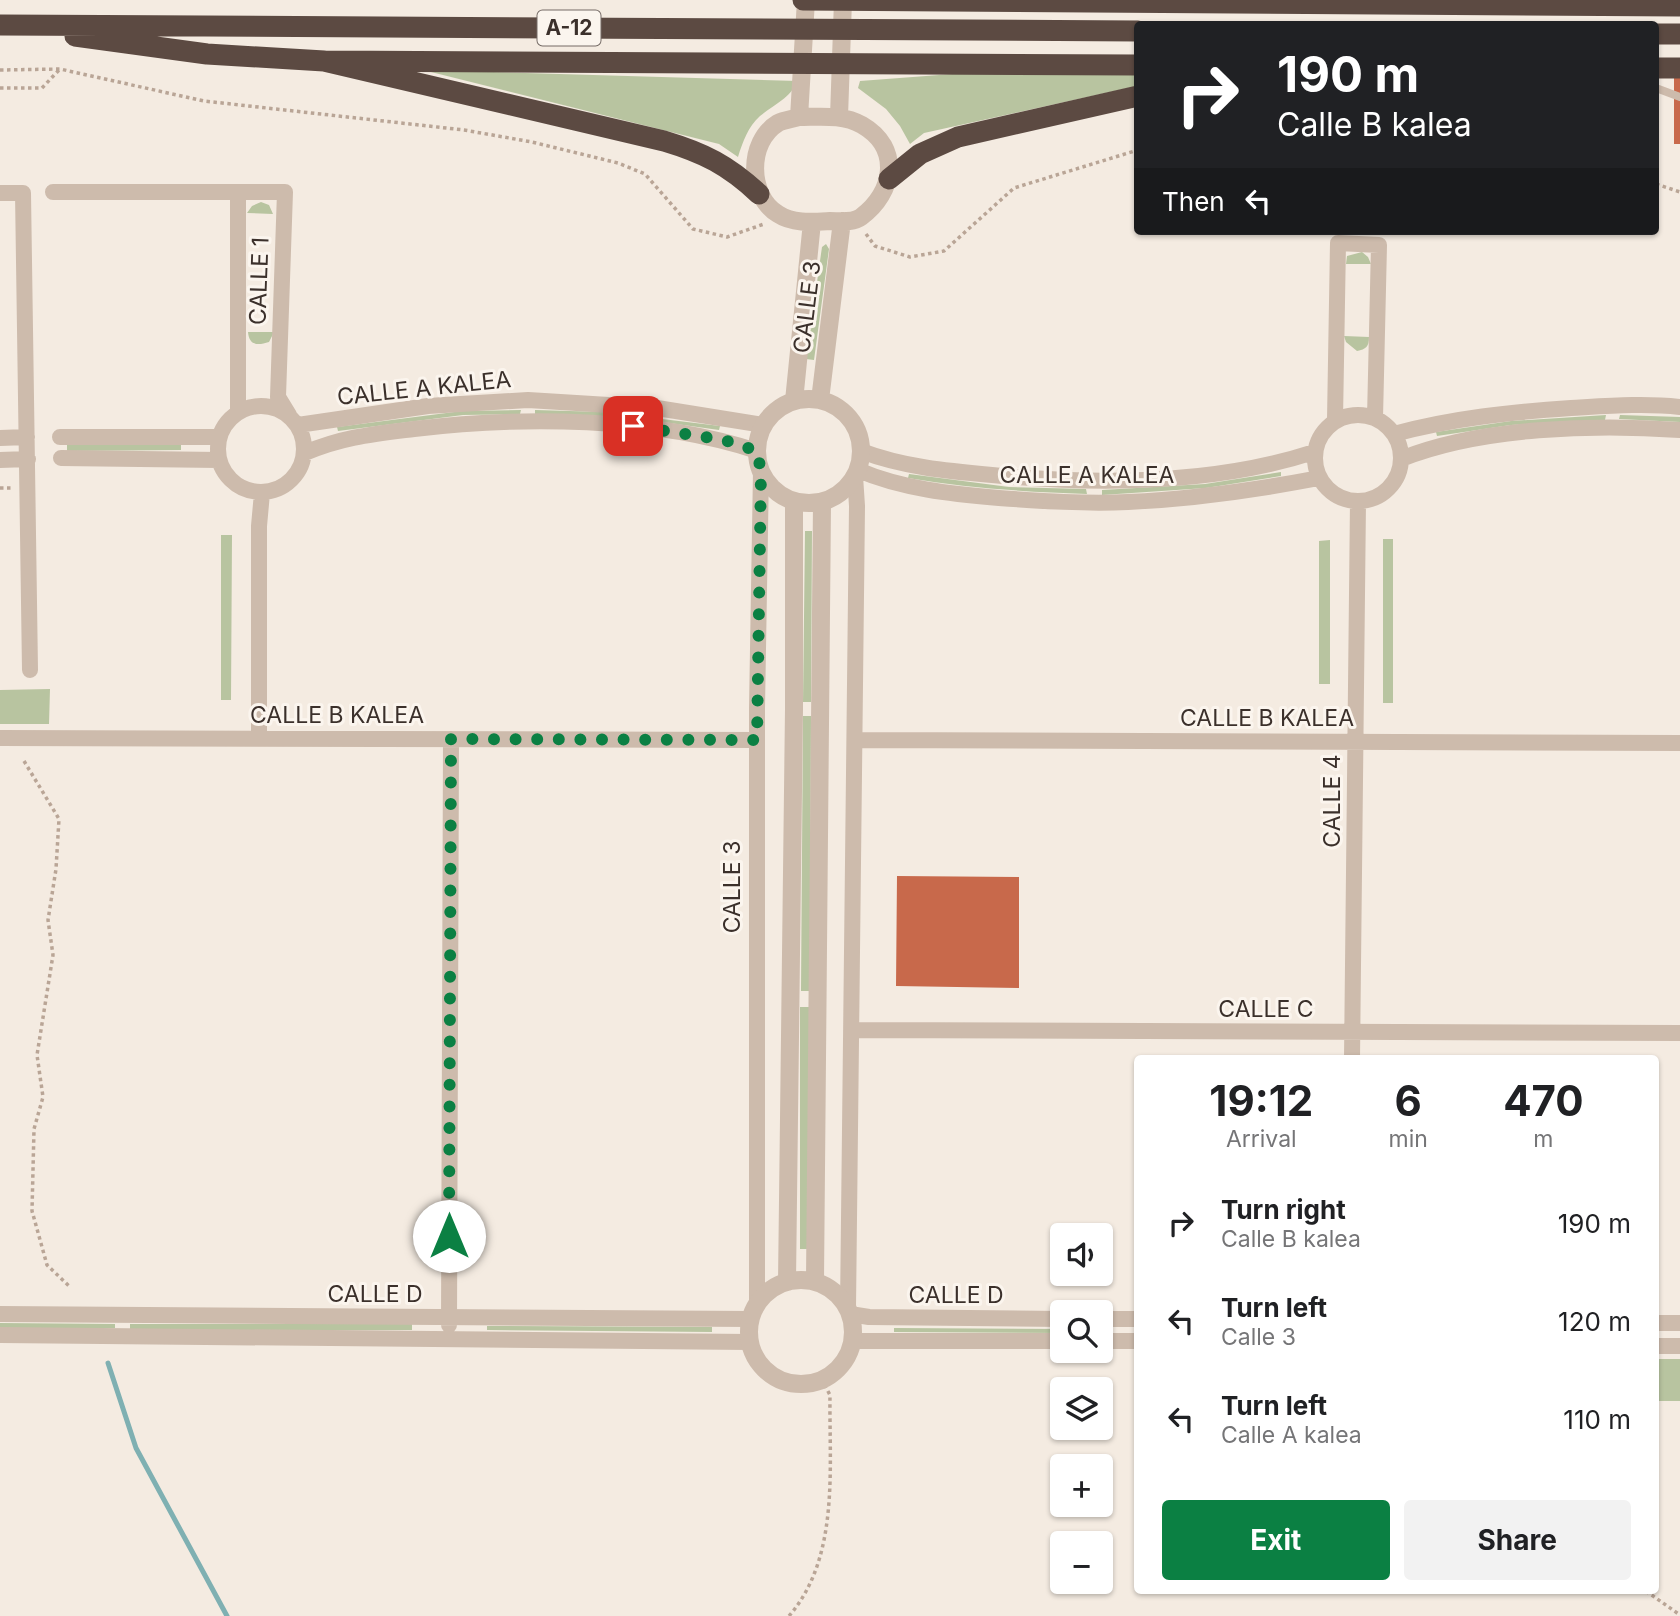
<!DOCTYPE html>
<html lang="en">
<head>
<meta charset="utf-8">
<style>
	body { margin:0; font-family:Inter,sans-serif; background:#f2f2f2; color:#202124; height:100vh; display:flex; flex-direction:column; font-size:26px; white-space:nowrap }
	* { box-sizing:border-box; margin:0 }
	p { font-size:23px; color:#757577 }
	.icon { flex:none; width:38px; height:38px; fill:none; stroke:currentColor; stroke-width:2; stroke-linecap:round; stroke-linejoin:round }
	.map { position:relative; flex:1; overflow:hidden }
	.details { position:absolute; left:1134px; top:1055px; width:525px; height:539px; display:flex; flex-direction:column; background:#fff; border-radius:7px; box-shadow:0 2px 5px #0004 }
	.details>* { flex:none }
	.banner { position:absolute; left:1134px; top:21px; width:525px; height:214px; border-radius:7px; box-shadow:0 2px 5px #0004; background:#202124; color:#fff; overflow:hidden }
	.tools { position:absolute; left:1050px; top:1223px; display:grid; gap:14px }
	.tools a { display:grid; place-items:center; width:63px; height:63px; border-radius:7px; background:#fff; box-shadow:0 2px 5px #0004; font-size:35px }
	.pin { position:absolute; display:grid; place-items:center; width:60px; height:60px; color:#fff; margin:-30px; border-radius:14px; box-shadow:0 4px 10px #0006 }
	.me { position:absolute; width:77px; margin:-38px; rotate:0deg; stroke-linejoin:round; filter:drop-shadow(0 0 5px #0008) }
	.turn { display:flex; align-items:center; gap:24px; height:147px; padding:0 28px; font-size:32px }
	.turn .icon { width:91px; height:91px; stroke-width:2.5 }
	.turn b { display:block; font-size:49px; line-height:60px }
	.then { display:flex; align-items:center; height:66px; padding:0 28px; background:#0003; gap:14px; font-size:26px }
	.eta { display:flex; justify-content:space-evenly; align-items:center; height:119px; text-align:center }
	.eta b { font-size:42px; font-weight:700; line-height:49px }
	.action { display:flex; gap:14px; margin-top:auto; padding:14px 28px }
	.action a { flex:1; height:80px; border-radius:7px; background:#0b8043; color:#fff; font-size:28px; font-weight:700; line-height:80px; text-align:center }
	.action a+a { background:#f2f2f2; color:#202124 }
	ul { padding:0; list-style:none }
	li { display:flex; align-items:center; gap:21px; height:98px; padding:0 28px }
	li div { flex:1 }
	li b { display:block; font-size:26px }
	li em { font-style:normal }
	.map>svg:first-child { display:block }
	.green { fill:#b8c4a0 }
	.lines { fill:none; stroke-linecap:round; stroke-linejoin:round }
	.stream { stroke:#7fb0b2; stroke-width:5 }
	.building { fill:#c8694b }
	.path { stroke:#b9a596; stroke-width:3.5; stroke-dasharray:3.5 3.5; stroke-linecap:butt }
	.service { stroke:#cdbbac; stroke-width:8 }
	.minor { stroke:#cdbbac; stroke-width:16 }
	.tertiary { stroke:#cdbbac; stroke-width:18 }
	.motorway { stroke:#5c4a42; stroke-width:21 }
	.route { stroke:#0b8043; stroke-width:12; stroke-dasharray:0 21.6 }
	.labels { text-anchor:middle; stroke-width:6; stroke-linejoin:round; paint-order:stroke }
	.shield { fill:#fbf5ee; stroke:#756b66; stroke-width:2 }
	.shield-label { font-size:21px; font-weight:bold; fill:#3b302b }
	.street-label { font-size:23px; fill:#3b302b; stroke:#fbf5ee }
</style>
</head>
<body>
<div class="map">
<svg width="1680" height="1616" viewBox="0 0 1680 1616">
	<rect width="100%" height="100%" fill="#f4ebe1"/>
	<path class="green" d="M423 70 798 81C789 99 775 104 760 116 748 127 743 141 738 157L719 144Z
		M992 71 1137 72V86L924 133 910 144 900 126 886 109 858 88 860 81Z
		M261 202 269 205 273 214 247 213 252 206Z
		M826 244 829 249 814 360 806 359 822 247Z
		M1362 252 1368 257 1371 264H1346L1347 256Z
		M248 332H274L269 342C257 346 249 345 248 332Z
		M1344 336 1369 337C1369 347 1366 349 1357 351L1346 342Z
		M521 410 520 414 463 415 338 431 337 427 462 411Z
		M535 410 604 412 720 426 719 430 662 422 535 414Z
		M1606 415 1605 420 1511 425 1437 436 1436 432 1511 421Z
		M1620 415 1680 417V422L1619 419Z
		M67 445H181V450L67 451Z
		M1281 472V476L1206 488 1102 495V490L1205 484Z
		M909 474 1009 487 1086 489 1087 494C1026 492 967 488 908 478Z
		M805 531H812L811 702H803Z
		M221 535H232L231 700H221Z
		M1383 539H1393V703H1383Z
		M1330 540V684H1319V541Z
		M50 689 49 724H0V690Z
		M803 716H811L810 991H801Z
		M800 1007H809V1249H800Z
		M0 1323 115 1324V1328H0Z
		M130 1324H412V1330L130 1331Z
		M487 1326 712 1327V1332L487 1330Z
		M894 1328 1062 1329V1333L894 1332Z
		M1656 1359H1680V1401H1656Z"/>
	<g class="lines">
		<path class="stream" d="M108 1363 136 1448 227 1616"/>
	</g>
	<path class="building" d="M1674 74H1680V144H1674Z
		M897 876 1019 877V988L896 986Z"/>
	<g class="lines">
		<path class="path" d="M0 70 60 69 204 101 464 130 532 142 618 163 645 174 693 229 727 237 764 224
			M0 88H42L59 70
			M1656 184 1680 192
			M866 234 875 246 910 257 944 251 1014 188 1138 150
			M0 488H12
			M24 761 59 819 56 869 48 920 53 955 37 1055 43 1097 34 1129 32 1211 47 1265 69 1286
			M1646 1591 1680 1615
			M789 1616C840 1557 829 1468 830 1395L822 1380"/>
		<path class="service" d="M1656 88 1680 97"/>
		<path class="minor" d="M53 192H285L278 397 289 415
			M238 192V412
			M0 193H23L30 670
			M218 449a43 43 0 1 1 86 0a43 43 0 1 1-86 0Z
			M1315 458a43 43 0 1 1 86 0a43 43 0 1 1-86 0Z
			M1335 420 1338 243 1379 245 1375 418
			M298 425 428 406 528 400 657 408 764 425
			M1394 434C1453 418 1512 412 1571 408 1607 406 1644 403 1680 407
			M60 437H219
			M0 438 27 437
			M861 451C903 467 947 471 992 475 1097 485 1213 485 1314 452
			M305 453C342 437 374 434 414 429 521 416 654 417 757 451
			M61 458 219 460
			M1401 459C1481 427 1595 424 1680 430
			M0 460 28 459
			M858 470C902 489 952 494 999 498 1042 501 1085 504 1128 502 1192 499 1256 490 1319 478
			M259 737V526L262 493
			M0 738 757 740
			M855 740 1680 743
			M851 1030 1680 1033
			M1352 1059 1358 501
			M757 1304V708L761 471
			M848 1308 857 506 855 476
			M0 1314 751 1319
			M850 1314 869 1317 1062 1319
			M1101 1319H1138
			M1656 1323H1680
			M449 1325 451 739
			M0 1335 750 1342
			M853 1341H1062
			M1101 1341H1138
			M1656 1346H1680"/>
		<path class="tertiary" d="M799 117C820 117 843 114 862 125 902 148 894 193 861 217 853 223 840 221 830 221 813 222 793 224 778 214 748 196 747 142 778 123 784 120 793 119 799 117Z
			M799 117 806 0
			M839 117 843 0
			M757 451a52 52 0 1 1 104 0a52 52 0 1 1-104 0Z
			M820 400 842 221
			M794 401 812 222
			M749 1332a52 52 0 1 1 104 0a52 52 0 1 1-104 0Z
			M815 1281 822 502
			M787 1282 794 709V501"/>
		<path class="motorway" d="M803 0 1680 6
			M0 25 1138 31
			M1656 34H1680
			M75 36 207 54 324 61 664 141C704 153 728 165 759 194
			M324 61 1138 65
			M1656 68H1680
			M889 179 920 154 958 137 1138 96"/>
	</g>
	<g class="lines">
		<path class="route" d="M449 1236 451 739 757 740 761 471 757 451 724 440 633 426"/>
	</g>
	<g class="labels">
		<rect class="shield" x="537.5" y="10.5" width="63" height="35" rx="5"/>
		<g class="shield-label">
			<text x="569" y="35">A-12</text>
		</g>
		<g class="street-label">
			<text transform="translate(259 281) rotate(-88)" y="8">CALLE 1</text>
			<text transform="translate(807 307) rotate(-83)" y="8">CALLE 3</text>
			<text transform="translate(424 388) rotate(-6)" y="8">CALLE A KALEA</text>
			<text x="1087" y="483">CALLE A KALEA</text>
			<text x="337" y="723">CALLE B KALEA</text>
			<text x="1267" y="726">CALLE B KALEA</text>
			<text transform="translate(1332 801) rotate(-90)" y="8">CALLE 4</text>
			<text transform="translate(732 887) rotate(-90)" y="8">CALLE 3</text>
			<text x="1266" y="1017">CALLE C</text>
			<text x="375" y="1302">CALLE D</text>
			<text x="956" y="1303">CALLE D</text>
		</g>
	</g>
</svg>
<div class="tools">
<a><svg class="icon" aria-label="sound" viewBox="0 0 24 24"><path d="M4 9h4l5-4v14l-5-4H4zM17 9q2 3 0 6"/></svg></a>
<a><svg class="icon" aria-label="search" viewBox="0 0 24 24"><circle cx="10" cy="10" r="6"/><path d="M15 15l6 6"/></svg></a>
<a><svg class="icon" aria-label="layers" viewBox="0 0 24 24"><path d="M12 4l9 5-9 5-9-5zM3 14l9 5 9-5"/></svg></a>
<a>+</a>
<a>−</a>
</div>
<div class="pin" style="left:633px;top:426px;background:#d93025"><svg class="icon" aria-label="arrive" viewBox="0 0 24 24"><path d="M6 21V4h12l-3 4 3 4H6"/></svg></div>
<svg class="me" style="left:449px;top:1236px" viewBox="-20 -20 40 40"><circle r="19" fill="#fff"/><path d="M0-13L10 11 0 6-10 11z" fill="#0b8043"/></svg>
<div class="banner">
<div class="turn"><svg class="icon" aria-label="right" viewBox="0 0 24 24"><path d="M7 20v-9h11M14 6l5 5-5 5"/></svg><div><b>190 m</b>Calle B kalea</div></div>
<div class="then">Then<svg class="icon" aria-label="left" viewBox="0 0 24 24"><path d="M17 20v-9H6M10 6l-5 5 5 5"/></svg></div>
</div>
<section class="details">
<div class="eta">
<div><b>19:12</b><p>Arrival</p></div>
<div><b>6</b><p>min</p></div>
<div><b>470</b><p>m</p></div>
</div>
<ul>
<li><svg class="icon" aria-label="right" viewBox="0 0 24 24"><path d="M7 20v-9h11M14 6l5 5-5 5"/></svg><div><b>Turn right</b><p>Calle B kalea</p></div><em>190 m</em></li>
<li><svg class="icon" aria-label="left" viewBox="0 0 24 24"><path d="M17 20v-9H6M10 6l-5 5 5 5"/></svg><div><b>Turn left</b><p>Calle 3</p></div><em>120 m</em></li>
<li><svg class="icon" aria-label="left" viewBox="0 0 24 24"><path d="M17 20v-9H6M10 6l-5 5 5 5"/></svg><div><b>Turn left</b><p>Calle A kalea</p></div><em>110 m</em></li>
</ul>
<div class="action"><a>Exit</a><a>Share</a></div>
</section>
</div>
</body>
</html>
